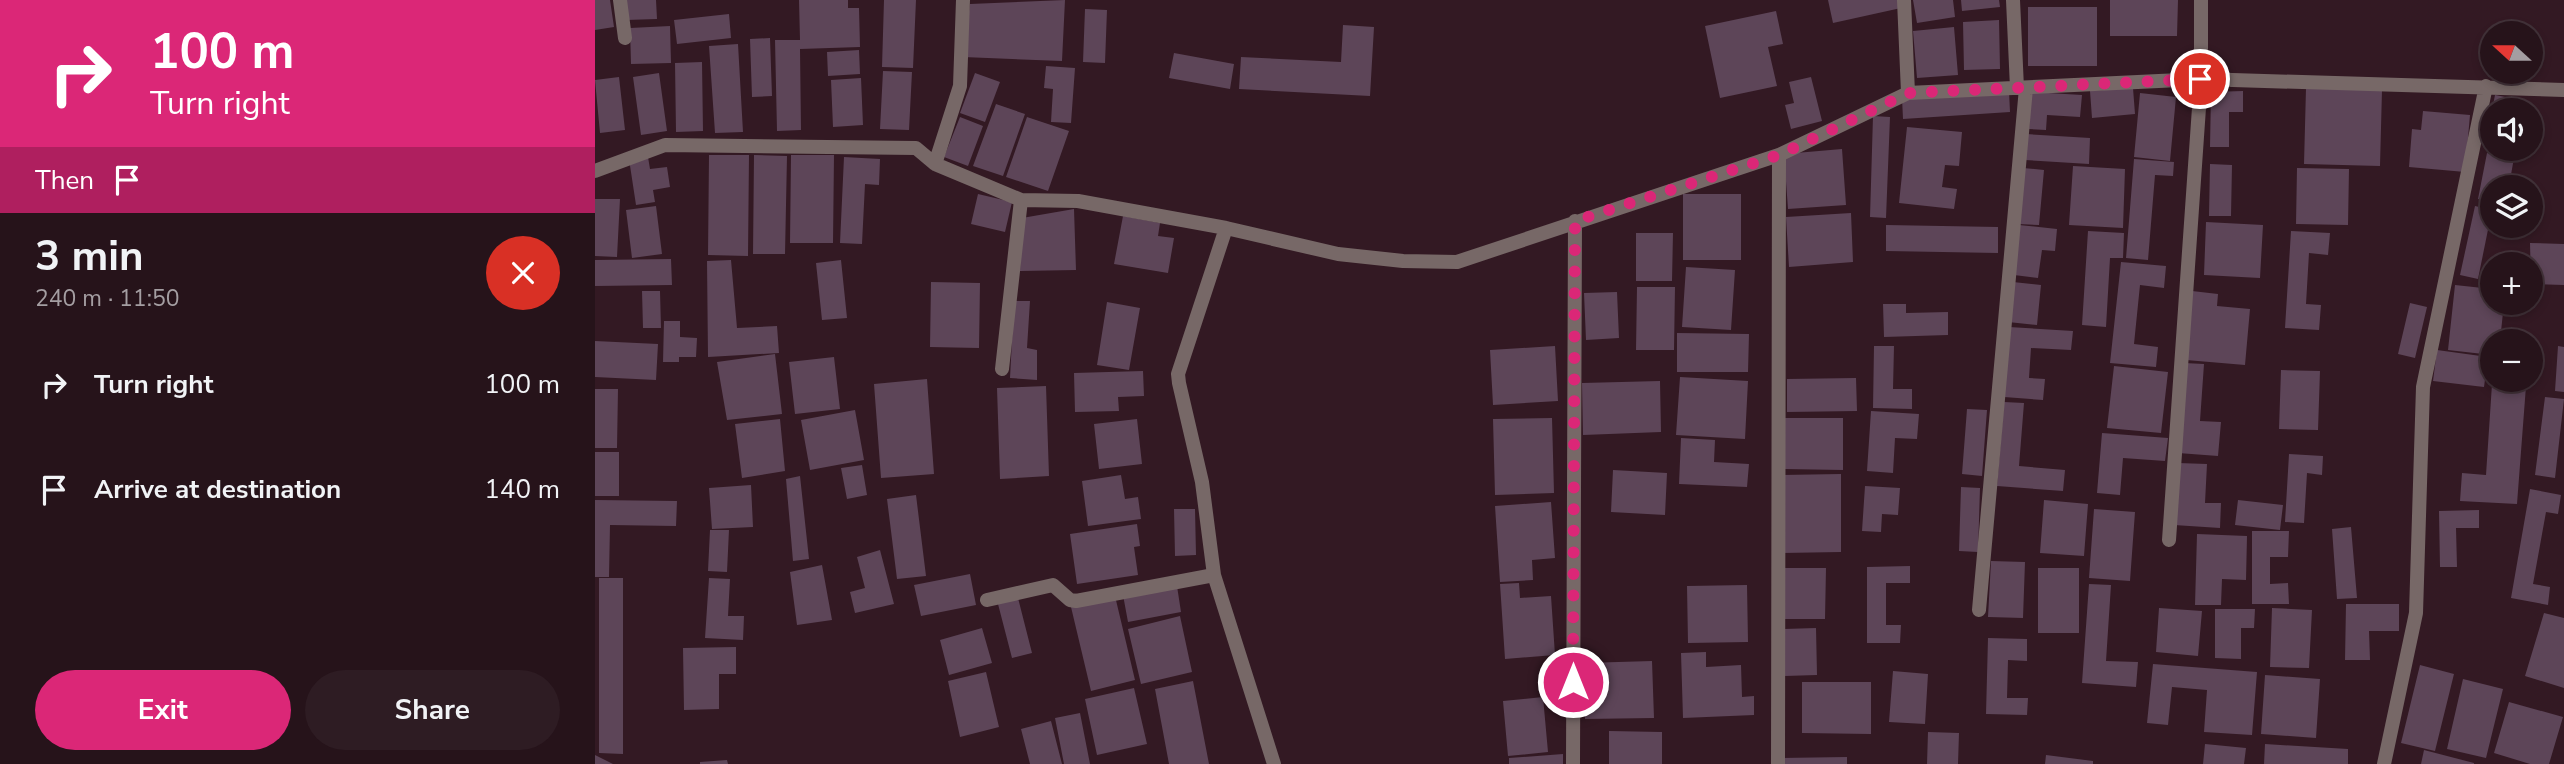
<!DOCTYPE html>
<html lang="en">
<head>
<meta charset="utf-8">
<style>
	body { margin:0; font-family:"Nunito Sans",sans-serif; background:#2e1c23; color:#f1f3f6; height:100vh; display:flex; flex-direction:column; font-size:26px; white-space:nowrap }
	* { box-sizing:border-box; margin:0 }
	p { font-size:23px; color:#a49ea2 }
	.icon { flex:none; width:38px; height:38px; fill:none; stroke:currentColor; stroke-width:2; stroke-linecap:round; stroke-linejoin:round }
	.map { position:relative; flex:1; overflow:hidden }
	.side { display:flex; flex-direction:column; background:#26131a; width:595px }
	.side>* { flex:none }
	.guide { background:#db2777; color:#fff; overflow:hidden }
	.needle { width:46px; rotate:291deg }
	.tools { position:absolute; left:1885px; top:21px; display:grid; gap:14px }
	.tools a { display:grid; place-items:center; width:63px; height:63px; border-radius:50%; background:#26131a; box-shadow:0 4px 10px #0003,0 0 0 2px #423239; font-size:35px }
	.pin { position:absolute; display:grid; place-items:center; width:60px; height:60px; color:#fff; margin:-30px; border:4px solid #fff; border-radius:50%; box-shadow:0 2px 7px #0007 }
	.me { position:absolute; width:77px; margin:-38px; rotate:0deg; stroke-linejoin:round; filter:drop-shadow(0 0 5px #0008) }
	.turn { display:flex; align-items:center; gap:24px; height:147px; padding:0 35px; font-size:32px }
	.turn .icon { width:91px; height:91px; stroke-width:2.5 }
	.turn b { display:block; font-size:49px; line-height:60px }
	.then { display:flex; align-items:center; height:66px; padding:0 35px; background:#0003; gap:14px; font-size:26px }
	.round { display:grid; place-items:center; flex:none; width:74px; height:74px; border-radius:37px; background:#2e1c23 }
	.summary { display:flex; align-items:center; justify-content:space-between; height:119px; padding:0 35px }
	h1 { font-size:42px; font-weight:700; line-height:52px }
	.primary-button { display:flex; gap:14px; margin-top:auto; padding:14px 35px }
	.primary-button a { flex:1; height:80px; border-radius:42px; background:#db2777; color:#fff; font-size:28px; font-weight:700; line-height:80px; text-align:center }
	.primary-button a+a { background:#2e1c23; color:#f1f3f6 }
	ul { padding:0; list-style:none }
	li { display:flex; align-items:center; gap:21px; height:105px; padding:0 35px }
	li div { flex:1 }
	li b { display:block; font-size:26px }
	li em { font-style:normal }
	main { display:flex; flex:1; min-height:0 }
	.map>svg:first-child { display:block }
	.building { fill:#5d4558 }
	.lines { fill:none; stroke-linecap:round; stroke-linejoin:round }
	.street { stroke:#776867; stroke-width:14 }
	.route { stroke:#db2777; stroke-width:12; stroke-dasharray:0 21.6 }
</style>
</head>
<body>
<main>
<section class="side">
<div class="guide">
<div class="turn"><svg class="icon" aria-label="right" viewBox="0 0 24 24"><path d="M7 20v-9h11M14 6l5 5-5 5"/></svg><div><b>100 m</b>Turn right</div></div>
<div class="then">Then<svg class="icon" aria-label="arrive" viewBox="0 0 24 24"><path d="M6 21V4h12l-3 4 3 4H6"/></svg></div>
</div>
<div class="summary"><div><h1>3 min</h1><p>240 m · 11:50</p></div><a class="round" style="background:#d93025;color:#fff"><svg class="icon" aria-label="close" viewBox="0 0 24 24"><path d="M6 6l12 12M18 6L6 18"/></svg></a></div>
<ul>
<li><svg class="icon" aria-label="right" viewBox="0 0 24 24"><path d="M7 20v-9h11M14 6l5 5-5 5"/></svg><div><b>Turn right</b></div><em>100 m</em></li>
<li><svg class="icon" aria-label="arrive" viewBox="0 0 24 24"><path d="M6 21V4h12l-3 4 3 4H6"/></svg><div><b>Arrive at destination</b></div><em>140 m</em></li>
</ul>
<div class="primary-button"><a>Exit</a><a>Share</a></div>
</section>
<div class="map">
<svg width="1969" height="764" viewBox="0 0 1969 764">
	<rect width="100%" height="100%" fill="#331923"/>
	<path class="building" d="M0 0H15L19 27 0 30Z
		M29 0H61L62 19 31 20Z
		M204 0H253V8H264L265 47 205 49 206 130 182 131 180 40H205Z
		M289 0H321L318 68 287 67Z
		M470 0 467 61 368 57 375 4Z
		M1233 0H1304L1306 8 1238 23Z
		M1318 0H1358L1360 17 1322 23Z
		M1366 0H1404L1405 7 1367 11Z
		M1515 0H1583L1582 36H1515Z
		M1433 7H1502V66H1433Z
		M490 9 512 10 510 63 488 62Z
		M1181 11 1188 44 1173 47 1182 86 1125 98 1110 26Z
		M134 14 136 38 82 44 79 20Z
		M1404 20 1405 69 1369 70 1368 22Z
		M748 25 779 27 775 96 644 89 646 57 746 62Z
		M75 26 76 63 36 64 35 28Z
		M1359 27 1363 75 1322 78 1318 31Z
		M175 38 177 96 157 97 155 39Z
		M143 44 148 132 120 133 114 46Z
		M264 50 265 74 233 76 232 52Z
		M579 53 639 64 635 89 574 78Z
		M107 62 108 131 81 132 80 63Z
		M451 66 480 68 476 123 456 122 458 89 449 88Z
		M288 71 317 72 314 130 285 129Z
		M64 73 72 131 46 135 38 77Z
		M380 73 405 82 390 122 365 113Z
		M24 77 30 130 5 133 0 80Z
		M1216 77 1227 121 1196 129 1190 105 1199 103 1194 82Z
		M266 78 268 125 238 127 236 80Z
		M1538 88 1540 114 1497 118 1495 91Z
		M1711 88 1787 90 1785 166 1709 164Z
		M1414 91 1415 112 1308 119 1307 98Z
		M1648 91V112H1634V147H1615L1616 92Z
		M1436 92 1487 95 1485 117 1452 115 1451 130 1434 129Z
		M1545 93 1581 97 1575 161 1539 157Z
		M1900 95 1931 101 1930 110H1897Z
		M401 104 430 114 408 176 378 166Z
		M1828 111 1875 115 1870 172 1814 167 1817 129 1826 130Z
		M1278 116 1295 117 1291 218 1275 217Z
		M365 117 388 126 373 166 349 157Z
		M432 117 474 131 453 191 411 177Z
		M1896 118H1897V146L1891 145Z
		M1312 127 1367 132 1364 166 1350 165 1347 187 1362 189 1359 209 1304 203Z
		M1431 134 1495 138 1494 164 1430 160Z
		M1247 149 1251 205 1193 209 1189 154Z
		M1892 153 1919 158 1915 180 1932 183 1931 187H1897V202L1883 199Z
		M114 155H154L153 256 113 255Z
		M159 155 192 156 190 254H158Z
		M196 155H239L238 243H195Z
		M53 157 55 169 72 167 75 187 58 190 60 202 41 205 34 159Z
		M249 157 285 159 284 185 270 184 267 244 245 243Z
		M1539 159 1579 162 1578 176 1560 175 1553 260 1531 258Z
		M1615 164 1637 165 1636 216H1614Z
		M1478 166 1530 169 1528 228 1474 225Z
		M1428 168 1449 170 1444 225 1423 224Z
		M1702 168 1754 169 1753 225 1701 224Z
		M383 194 417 202 410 232 376 224Z
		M1088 194H1146V260H1088Z
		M0 199H25L22 257 0 256Z
		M61 206 67 254 37 258 31 210Z
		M1880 206 1897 210 1883 279 1865 275Z
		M479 209 481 270 425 271 427 218Z
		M1256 213 1258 262 1194 267 1191 217Z
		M528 216 565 223 563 236 579 238 573 273 519 264Z
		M1611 222 1668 225 1665 278 1609 275Z
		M1291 225 1403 227V253L1291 251Z
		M1424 225 1462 229 1460 251 1447 250 1443 278 1419 275Z
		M1493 231 1529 233 1528 258H1515L1511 327 1487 325Z
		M1696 231 1735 233 1733 255 1714 253 1711 304 1726 305 1724 330 1690 328Z
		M1041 233H1078L1077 281H1041Z
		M1935 243 1969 244V285L1936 284Z
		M76 259 77 285 0 286V260Z
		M136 260 142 328 182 326 184 353 113 357 112 261Z
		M246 260 252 318 227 320 221 263Z
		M1526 262 1571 266 1569 288 1545 285 1539 344 1563 347 1561 367 1515 363Z
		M1091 267 1140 270 1136 330 1087 327Z
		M336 282 385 283 384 348 335 347Z
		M1418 282 1446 285 1442 325 1413 322Z
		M1860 285 1897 289V303H1909L1905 341H1897V355L1853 350Z
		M1042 287H1080L1079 350H1041Z
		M47 291H65L66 328H48Z
		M1597 291 1623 294 1622 306 1655 309 1650 365 1591 360Z
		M1022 292 1024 338 991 340 989 293Z
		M419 301H435L432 348 442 350V380L415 378Z
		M512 302 545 308 534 370 502 365Z
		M1815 303 1832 307 1820 358 1803 354Z
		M1288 304H1311V313L1353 312V335L1289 337Z
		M69 321H85V337L102 338 101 357H84V362H68Z
		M1414 327 1478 331 1476 350 1436 348 1434 378 1450 379 1448 400 1409 397Z
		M1082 333 1154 334 1153 372H1082Z
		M0 341 63 344 61 380 0 377Z
		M960 346 963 401 898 405 895 350Z
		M1279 346H1299L1298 389H1317V409L1278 408Z
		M1963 346 1969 347V392L1960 391Z
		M1842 350 1893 357 1889 387 1838 381Z
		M180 354 187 414 132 420 122 362Z
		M239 357 245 409 200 414 194 362Z
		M1589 363 1609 364 1605 421 1626 422 1623 456 1583 453Z
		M1519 366 1573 372 1566 433 1512 428Z
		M1686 370 1725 371 1723 430 1684 429Z
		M548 371 549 396 523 397 524 411 480 412 479 373Z
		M1085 377 1153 381 1150 439 1081 435Z
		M1261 378 1262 411 1192 412V379Z
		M332 379 339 474 286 478 279 384Z
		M1065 381 1066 432 988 435 987 383Z
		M1897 384 1931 386 1922 504 1865 501 1867 473 1891 475Z
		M451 386 454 476 405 479 402 388Z
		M0 389H23L22 448H0Z
		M1950 397 1969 399 1960 478 1940 475Z
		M1409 402 1429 403 1424 466 1470 470 1468 491 1402 486Z
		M1372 409 1392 410 1387 476 1367 474Z
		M260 410 269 460 215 470 206 420Z
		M1276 411 1324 414 1322 439 1300 438 1298 473 1272 471Z
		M957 418 959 493 900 495 898 419Z
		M1190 418H1248V470L1189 469Z
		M185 419 190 471 147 478 140 424Z
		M542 419 547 464 504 469 499 424Z
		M1507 433 1573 438 1570 461 1528 458 1525 495 1502 493Z
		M1086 438 1120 440 1119 462 1154 464 1152 487 1084 484Z
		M0 452H24V496H0Z
		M1694 454 1728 456 1727 475 1712 473 1709 523 1690 522Z
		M1583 463 1612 464 1610 503H1626L1625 528 1579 525Z
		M267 465 272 495 252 499 246 468Z
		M1018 470 1072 473 1070 515 1016 512Z
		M1246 474V552L1187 553 1186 475Z
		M526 475 530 499 543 497 546 519 493 526 487 481Z
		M205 476 214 559 198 561 191 479Z
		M156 485 158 527 117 529 114 488Z
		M1270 486 1305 488 1303 515 1287 514 1286 532 1267 531Z
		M1366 487 1385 488 1383 552 1364 551Z
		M1935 489 1966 495 1963 514 1951 512 1938 584 1955 587 1953 605 1916 598Z
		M321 495 331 576 302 579 292 499Z
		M0 500 82 501 81 526 15 525 14 577H0Z
		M1449 500 1493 504 1489 556 1445 553Z
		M1643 500 1688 505 1685 530 1640 525Z
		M956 502 960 558 937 560 938 580 905 582 900 506Z
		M579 509H600L601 555 580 556Z
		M1499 509 1540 512 1535 581 1494 578Z
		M1884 510V528H1861L1862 567H1845L1844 511Z
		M542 524 545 546 539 547 543 575 482 584 475 534Z
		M1756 527 1762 598 1742 599 1737 529Z
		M115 530H134L132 572 113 571Z
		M1657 531H1694L1693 557H1675V584L1693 583 1694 604H1657Z
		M1602 534 1652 536 1651 580 1627 579 1626 605H1600Z
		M285 550 299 604 260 613 255 592 270 588 262 557Z
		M1396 561 1430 562 1428 618 1393 617Z
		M227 565 237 620 202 625 195 572Z
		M1315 566V583H1291V625H1306L1305 643H1272V567Z
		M1188 568H1231L1230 619H1187Z
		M1443 568H1484V633H1443Z
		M375 574 381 605 326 616 319 585Z
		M4 578H28V754L4 753Z
		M114 578 135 579 133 616H149L148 640 110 638Z
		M924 583 925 598 956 596 960 655 910 659 905 584Z
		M1494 584 1516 585 1511 661 1543 662 1541 687 1487 683Z
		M1152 585 1153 642 1093 643 1092 586Z
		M582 586 586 612 533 622 528 595Z
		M520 596 540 680 496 691 476 607Z
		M423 598 437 653 417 658 403 604Z
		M1751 604H1804V631H1774L1775 660H1750Z
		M1564 608 1607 611 1603 656 1561 652Z
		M1677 608 1717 610 1714 668 1675 667Z
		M1620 609H1660L1659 628H1646V659L1620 658Z
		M1949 613 1969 618V688L1930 676Z
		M585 616 597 672 546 684 533 629Z
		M387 628 397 663 354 675 345 640Z
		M1221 628 1222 675 1190 676 1189 629Z
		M1393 638 1432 639V661L1413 660 1412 698H1433L1432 715 1391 714Z
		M141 647V674H124V709L89 710 88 648Z
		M1111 652V667L1146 665 1147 697 1159 696V715L1088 718 1086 653Z
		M1057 661 1059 718 990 719 989 663Z
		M1558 664 1662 672 1657 735 1609 732 1612 690 1577 687 1573 725 1552 723Z
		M1825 665 1859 674 1840 751 1806 743Z
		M1298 671 1333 674 1330 724 1294 722Z
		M391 672 404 727 365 737 353 681Z
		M1670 675 1725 679 1721 738 1666 734Z
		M1868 679 1908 689 1891 758 1852 749Z
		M598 681 614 764H574L560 689Z
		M1207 682H1276V734L1207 733Z
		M539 688 552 744 502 755 490 699Z
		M948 697 953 752 913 756 908 701Z
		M1914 702 1968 717 1954 764H1935L1899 753Z
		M485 713 495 764H469L460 718Z
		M456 721 467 764H435L426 729Z
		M1014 731 1067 732V764H1014Z
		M1333 732 1364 733 1363 764H1332Z
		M1610 744 1651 748 1649 764H1608Z
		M1670 744 1753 749V764H1669Z
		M1829 750 1879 763V764H1826Z
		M968 754V764H914V758Z
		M0 755 18 764H0Z
		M1451 755 1498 761V764H1450Z
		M1252 757V764H1185V758Z
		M132 760 133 764H105V762Z"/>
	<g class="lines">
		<path class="street" d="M25 0 30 38
			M1309 0 1313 93
			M1418 0 1422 88
			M340 164 365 86 368 0
			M0 171 70 145 321 148 340 164 426 200 483 201 631 228 743 254 808 261 862 262 1184 155 1313 93 1606 79 1969 90
			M631 228 583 374 584 383 607 482 619 575 679 764
			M407 369 426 200
			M1574 540 1606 79V0
			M392 600 458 585 475 600 481 601 619 575
			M1384 610 1431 88
			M978 764 980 221
			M1183 764 1184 155
			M1789 764 1821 613 1828 387 1891 86"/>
	</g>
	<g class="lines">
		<path class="route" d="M978 682 980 221 1184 155 1313 93 1605 79"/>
	</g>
</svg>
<div class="tools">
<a><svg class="needle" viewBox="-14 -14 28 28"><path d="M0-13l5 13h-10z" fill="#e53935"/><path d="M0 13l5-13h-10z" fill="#a49ea2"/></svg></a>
<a><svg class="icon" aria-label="sound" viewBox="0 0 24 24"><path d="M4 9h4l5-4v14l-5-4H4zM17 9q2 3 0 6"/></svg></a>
<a><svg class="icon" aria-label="layers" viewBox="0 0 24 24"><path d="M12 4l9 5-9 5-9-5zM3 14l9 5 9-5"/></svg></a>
<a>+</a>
<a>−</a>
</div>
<div class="pin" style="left:1605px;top:79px;background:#d93025"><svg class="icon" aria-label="arrive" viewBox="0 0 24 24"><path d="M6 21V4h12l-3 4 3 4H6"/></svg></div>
<svg class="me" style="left:978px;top:682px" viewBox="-20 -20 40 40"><circle r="17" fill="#db2777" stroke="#fff" stroke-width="3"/><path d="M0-11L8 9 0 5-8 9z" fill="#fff"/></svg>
</div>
</main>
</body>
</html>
